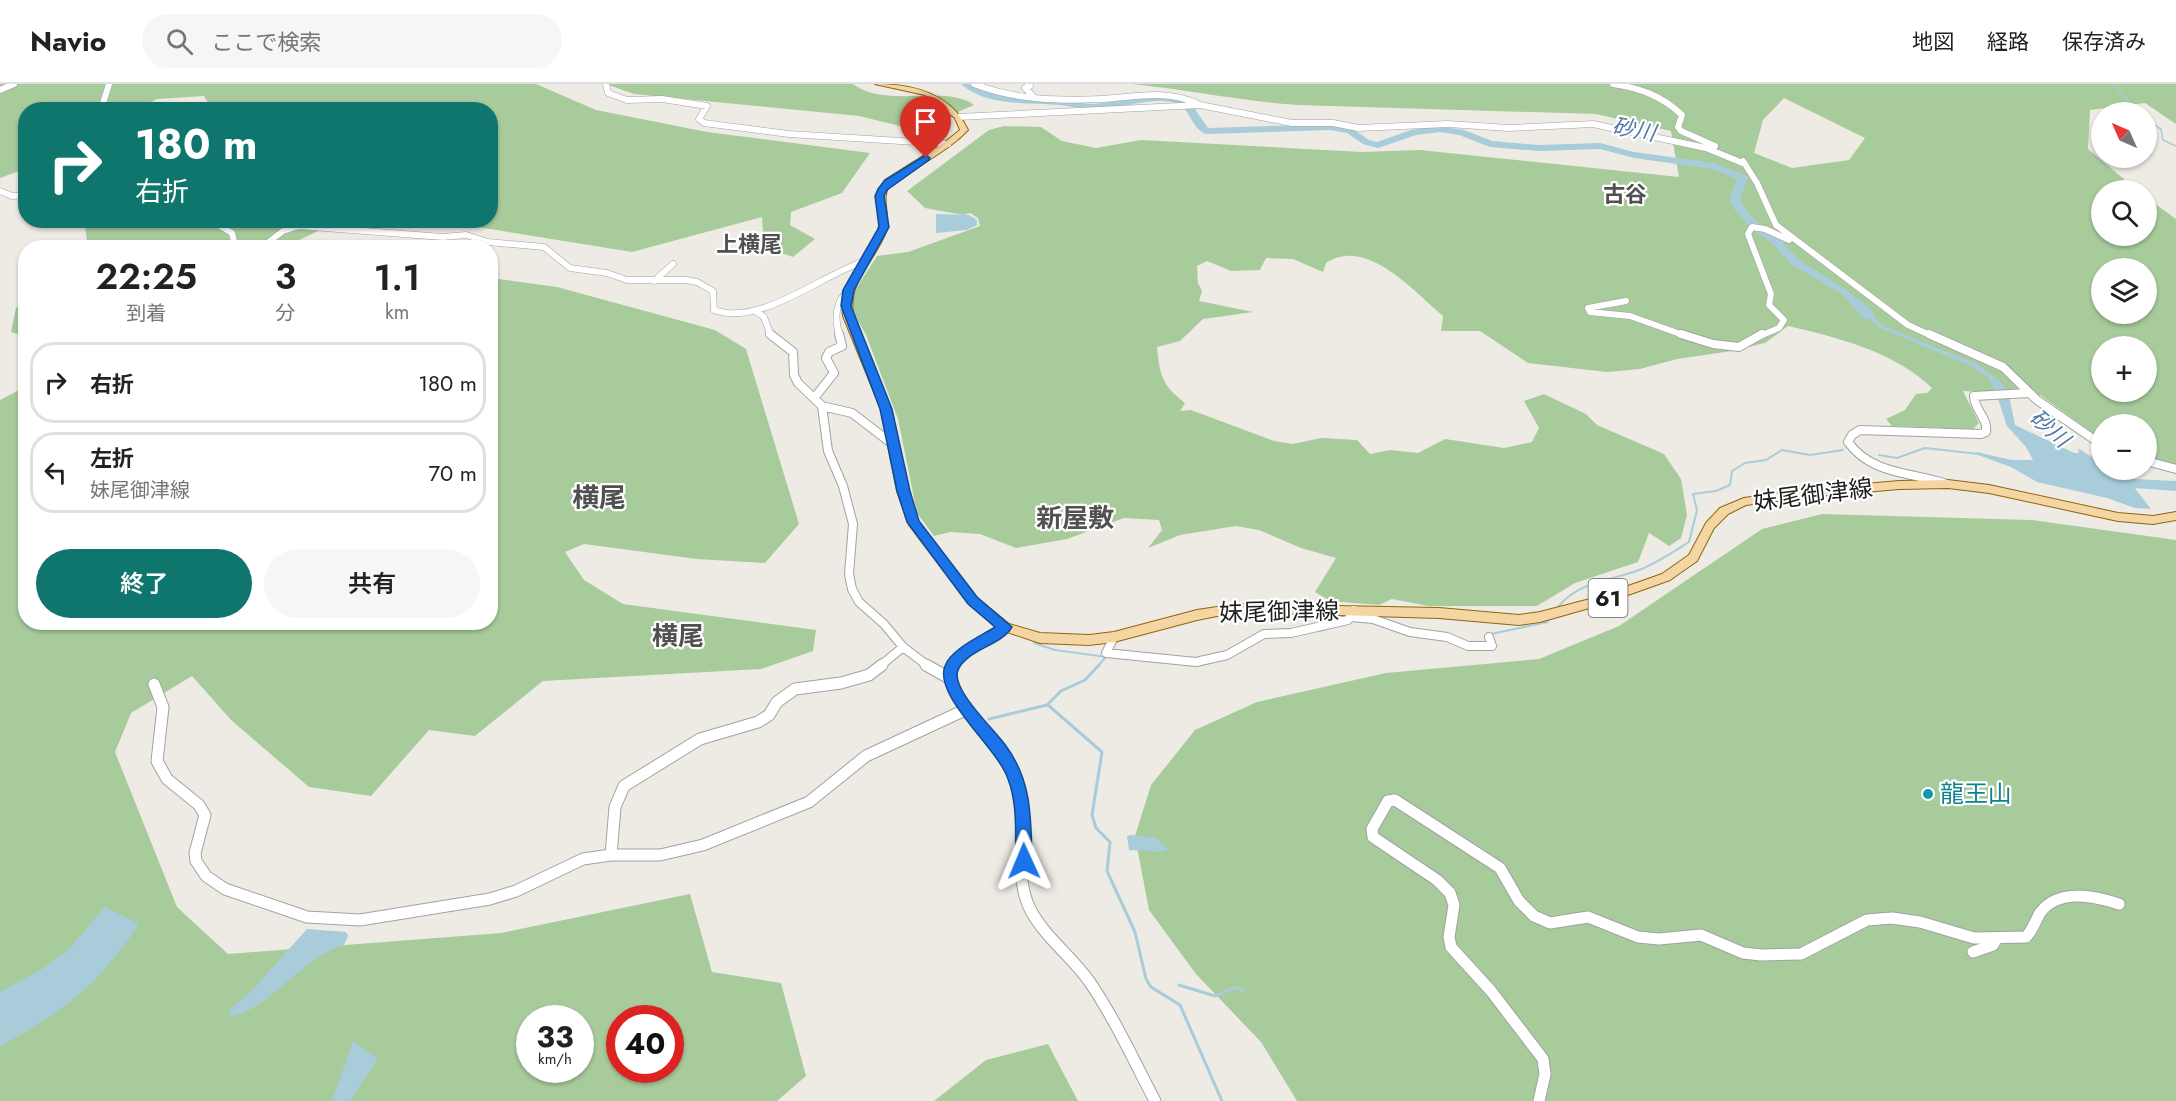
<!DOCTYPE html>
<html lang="ja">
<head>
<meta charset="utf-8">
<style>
	body { margin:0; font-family:Jost,"Noto Sans JP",sans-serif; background:#f6f6f6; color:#222; height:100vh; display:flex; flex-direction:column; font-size:22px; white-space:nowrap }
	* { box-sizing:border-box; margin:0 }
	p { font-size:20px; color:#767676 }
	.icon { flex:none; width:33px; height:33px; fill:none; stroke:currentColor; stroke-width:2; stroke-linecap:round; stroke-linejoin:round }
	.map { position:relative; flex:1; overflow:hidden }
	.drawer { position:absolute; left:18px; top:156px; width:480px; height:390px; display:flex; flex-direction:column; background:#fff; border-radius:24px; box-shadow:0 2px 4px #0004 }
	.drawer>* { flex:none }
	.hud { position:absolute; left:18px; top:18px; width:480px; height:126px; border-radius:24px; box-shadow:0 2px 4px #0004; background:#0f766e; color:#fff; overflow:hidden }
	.needle { width:39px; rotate:315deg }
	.tools { position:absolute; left:2091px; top:18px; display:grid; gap:12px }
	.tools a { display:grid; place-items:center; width:66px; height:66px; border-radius:50%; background:#fff; box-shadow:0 2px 4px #0004; font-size:30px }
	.speed { position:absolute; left:516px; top:921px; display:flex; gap:12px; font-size:30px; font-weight:700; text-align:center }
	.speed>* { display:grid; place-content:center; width:78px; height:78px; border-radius:50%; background:#fff; box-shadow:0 2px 4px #0004; line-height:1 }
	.speed small { font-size:15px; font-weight:400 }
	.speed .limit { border:9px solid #d22; background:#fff; color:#111 }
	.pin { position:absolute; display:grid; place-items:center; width:51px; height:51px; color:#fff; margin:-62px -26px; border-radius:50% 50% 50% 0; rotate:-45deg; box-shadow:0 0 6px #0007 }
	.pin .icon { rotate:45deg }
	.me { position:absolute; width:66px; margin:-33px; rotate:359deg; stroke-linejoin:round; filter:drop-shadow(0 0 4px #0008) }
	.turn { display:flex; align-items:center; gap:21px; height:126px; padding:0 18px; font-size:27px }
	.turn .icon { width:78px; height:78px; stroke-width:2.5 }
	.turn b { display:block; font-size:42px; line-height:51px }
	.eta { display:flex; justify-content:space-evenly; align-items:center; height:102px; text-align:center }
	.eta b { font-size:36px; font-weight:600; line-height:42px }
	.cta { display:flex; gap:12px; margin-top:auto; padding:12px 18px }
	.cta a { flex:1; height:69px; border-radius:36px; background:#0f766e; color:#fff; font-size:24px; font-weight:600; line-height:69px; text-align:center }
	.cta a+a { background:#f6f6f6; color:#222 }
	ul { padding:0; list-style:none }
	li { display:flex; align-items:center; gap:18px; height:81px; margin:0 12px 9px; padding:0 6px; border:3px solid #e0e0e0; border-radius:24px }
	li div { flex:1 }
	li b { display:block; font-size:22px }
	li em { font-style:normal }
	header { display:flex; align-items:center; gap:36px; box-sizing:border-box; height:84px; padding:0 30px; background:#fff; border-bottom:2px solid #e0e0e0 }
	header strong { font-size:28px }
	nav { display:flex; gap:33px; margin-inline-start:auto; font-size:21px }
	.search { width:420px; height:54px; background:#f6f6f6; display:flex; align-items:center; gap:15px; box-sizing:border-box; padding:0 21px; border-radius:33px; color:#767676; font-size:22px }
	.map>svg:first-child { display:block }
	.forest { fill:#a8cb9c; fill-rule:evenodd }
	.water { fill:#a8ccd9 }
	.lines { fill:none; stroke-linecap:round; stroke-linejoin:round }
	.stream-far2 { stroke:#a8ccd9; stroke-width:1.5 }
	.stream-far1 { stroke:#a8ccd9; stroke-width:2 }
	.stream { stroke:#a8ccd9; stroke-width:3 }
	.river { fill:#a8ccd9; fill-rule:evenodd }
	.minor-far2-casing { stroke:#a2a2a2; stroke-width:7 }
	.minor-far1-casing { stroke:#a2a2a2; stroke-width:10 }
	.minor-casing { stroke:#a2a2a2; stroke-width:13 }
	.major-casing { stroke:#8d670b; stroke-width:2 }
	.minor-far2 { stroke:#fff; stroke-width:6 }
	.minor-far1 { stroke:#fff; stroke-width:8 }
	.minor { stroke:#fff; stroke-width:11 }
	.major { fill:#f5d5a3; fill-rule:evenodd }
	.route { fill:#1a73e8; stroke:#114b97; stroke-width:1.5 }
	.culture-dot { fill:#0f9aa8; stroke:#fff; stroke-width:2 }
	.labels { text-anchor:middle; stroke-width:4.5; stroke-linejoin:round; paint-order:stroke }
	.far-water-label { font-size:22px; font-style:italic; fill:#5179a7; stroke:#fff }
	.far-neighbourhood-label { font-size:22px; font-weight:bold; fill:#515151; stroke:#fff }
	.shield { fill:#fff; stroke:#626262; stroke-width:1.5 }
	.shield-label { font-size:22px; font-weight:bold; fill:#1e1e1e }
	.street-label { font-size:24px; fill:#1e1e1e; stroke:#fff }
	.culture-label { font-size:24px; fill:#0d838f; stroke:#fff; text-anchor:start }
	.neighbourhood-label { font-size:26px; font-weight:bold; fill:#515151; stroke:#fff }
	.quarter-label { font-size:27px; font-weight:bold; fill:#515151; stroke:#fff }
</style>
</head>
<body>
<header>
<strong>Navio</strong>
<div class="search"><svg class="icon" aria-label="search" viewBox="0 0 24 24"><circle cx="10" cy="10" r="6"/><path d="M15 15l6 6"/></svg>ここで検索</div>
<nav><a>地図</a><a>経路</a><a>保存済み</a></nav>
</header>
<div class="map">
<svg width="2176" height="1017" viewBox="0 0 2176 1017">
	<rect width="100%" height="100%" fill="#eeebe5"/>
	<path class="forest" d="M0 0H536L596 26 707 48 870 69 842 109 791 128 790 141 815 155 793 173 764 163 762 133 632 168 465 141 464 137 490 136V26H207L209 20 204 12 157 15 138 25 26 26 25 85 0 94Z
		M606 0H853C885 25 948 0 974 21L916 46 859 32 634 10Z
		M1132 0H2176V40L2145 19 2090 26 2088 65 2137 106H2102V152H2146L2147 114 2176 135V381L2147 372 2146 340H2102L2101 355 2040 311 1963 307 1979 339 1973 345 1892 342 1886 335 1905 326 1916 310 1927 309 1932 304C1893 267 1839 254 1788 242L1765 259 1732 267 1677 275 1640 285 1607 288 1528 279 1480 247H1441L1443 232C1414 208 1367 152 1326 179L1323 188 1293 175 1266 174 1260 186 1231 187 1207 177 1197 182 1198 199 1202 207 1199 217 1253 228 1203 235 1180 257 1157 263C1160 292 1162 301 1185 319L1180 327 1191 326 1274 357 1293 360 1321 354 1357 356 1370 370 1390 366 1418 369 1445 355 1504 364 1532 358 1539 344 1524 317 1544 310 1586 330 1597 341 1664 370 1681 395 1687 431 1681 454 1669 462 1649 449 1638 478 1575 499 1537 522H1429L1392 515 1379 521 1330 517 1315 508 1336 474 1301 464 1259 446 1236 442 1180 451 1148 464 1162 446 1159 436 1124 434 1067 455 1016 464 980 450 950 448 934 452 917 429 898 335 866 251 851 224 857 203 877 172 908 168 980 142 978 134 970 129 963 131 925 124 907 107 989 46 1004 42 1041 43 1062 57 1096 64 1141 56 1362 68 1420 66 1679 93 1671 47 1596 30 1298 21C1242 17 1188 6 1132 0ZM1784 14 1865 54 1849 76 1792 84 1754 69 1763 36ZM2102 184H2146V230H2102ZM2102 262H2146V308H2102Z
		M84 137H371L331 141 297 157 298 164 88 163Z
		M491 194 557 203 715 246 746 265 799 440 765 479 697 475 584 460 565 468 584 496 623 520 816 546 813 567 761 585 543 597 475 652 429 646 371 712 309 703 231 636 192 592 131 629 115 668 177 823 228 870 501 849 690 810 712 888 781 899 806 992 777 1017H0V316L25 303 26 538H490ZM530 934H580V986H530ZM620 934H670V986H620Z
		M25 218V252L11 248 16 224Z
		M1822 430 2032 436 2176 456V1017H1297L1261 958 1196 890 1149 826 1135 752 1151 701 1195 646 1257 618 1386 589 1539 575 1619 542 1762 445Z
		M1048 960 1078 1017H934L986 976Z"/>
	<path class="water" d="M936 130 969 131 977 136V141L967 146 936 149Z
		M1855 217C1865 217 1875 228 1877 237L1886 243 1975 279 1995 293 2008 306 2015 341 2074 369H2079L2078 365 2081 366 2101 379 2102 386H2121L2151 425 2135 424 2107 414 2037 398 2011 383 1978 371 1976 368 2012 376H2033L2026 363 2007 342 1995 306 1988 293 1969 281 1880 244 1861 228Z
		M1131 751 1157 754 1168 765 1162 768 1129 766 1127 752Z
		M105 823 139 840C99 900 63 929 0 962V908L44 884 68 866Z
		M307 845 346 848 348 852 344 861C301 873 274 923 230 933V926L255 903Z
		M353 957 378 975 350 1017H332Z"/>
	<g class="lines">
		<path class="stream-far2" d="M2113 0 2139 28
			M2146 36 2161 45 2163 56 2176 62"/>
		<path class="stream-far1" d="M1879 371 1897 374 1925 364 1979 370
			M1558 523C1579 497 1610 497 1639 486 1657 479 1673 468 1689 458L1697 426 1693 410 1716 407 1730 401 1732 387 1745 379 1766 376 1782 366 1810 371 1843 366
			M1320 547 1338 542
			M1492 553 1491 550 1548 538
			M1034 559 1055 566 1107 573
			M1478 566H1490
			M1201 581 1224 575
			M1098 582 1105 574"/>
		<path class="stream" d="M1048 621 1102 668 1092 731 1096 744 1110 758 1107 787 1135 848 1146 895 1151 903 1180 921 1222 1017
			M989 635 1047 621 1061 607 1085 596 1099 581
			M1179 901 1215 912 1236 903 1245 908"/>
		<path class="river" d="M961 0H973L993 9 1009 13 1093 20 1156 12 1176 13 1190 18 1208 44 1331 40 1353 45 1369 56 1377 58 1411 46 1440 42 1464 46 1492 57 1539 61 1600 59 1634 68 1714 79 1747 92 1748 94 1740 114C1746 132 1763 142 1778 153 1786 160 1792 170 1801 177 1829 197 1851 203 1874 232L1872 235H1864L1843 211 1791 180 1772 159 1754 147 1734 125 1730 114 1737 95 1712 85 1634 74 1600 65 1539 67 1490 63 1459 51 1440 48 1416 51 1378 64 1363 60 1347 49 1331 46 1206 50C1190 44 1191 23 1175 19 1152 13 1128 23 1106 25 1090 26 1075 23 1059 21 1027 18 987 23 961 0Z
			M2111 394 2176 397V407L2106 402 2104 399Z"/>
		<g class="minor-far2-casing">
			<path id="minor-far2" d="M606 0 608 9 627 16 662 15 707 22 699 35 704 39 789 50 948 60
				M974 0C1015 16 1059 17 1102 15 1135 13 1168 5 1198 20
				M1028 0 1030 2 1025 4 1033 12
				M1613 0C1640 4 1662 12 1682 31L1678 43 1681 47 1715 62
				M0 6 14 0
				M101 26 109 0
				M958 33 1200 21 1292 39H1333L1358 44 1448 40 1509 44 1593 40 1706 64 1745 80
				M1743 77 1757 99 1776 141 1908 241 1932 252
				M0 107 12 112 26 111
				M154 136 163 140 195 136
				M210 136 232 149 234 157 230 164
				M261 164 283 147 299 142 443 153 466 151 488 158 544 163 570 184 607 189 627 196H686L697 198 713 207 714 226C760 243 821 191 865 177
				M654 197 673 180
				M1626 217 1588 224 1590 228 1630 232 1686 252
				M757 228 764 233 771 252
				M840 252C834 236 835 217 849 206
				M1760 252 1779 244 1784 236 1769 221 1771 210 1748 150 1752 143 1765 145 1789 156"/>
		</g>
		<g class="minor-far1-casing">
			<path id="minor-far1" d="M770 250 793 268 794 291 798 299 822 322 828 367 843 402 853 440 849 490 852 505 859 518 884 540 903 563 928 582
				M1681 250 1713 260 1739 263 1762 250
				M1929 250 2003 283 2037 316 2102 361
				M815 313 834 289 826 274 829 268 842 262 839 250
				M822 322 852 329 895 362
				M2146 377 2176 385
				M1947 400C1911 388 1872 391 1848 358L1852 351 1860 346 1981 350 1986 348C1988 333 1974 326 1974 312L2029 309
				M1352 533 1373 535 1410 548 1447 553 1468 562H1492L1489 553
				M1114 553 1106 569 1196 578 1227 571 1264 550 1291 549 1348 536 1354 526
				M880 582 903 563
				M953 582 966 570 1005 543"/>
		</g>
		<g class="minor-casing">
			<path id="minor" d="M926 581 949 594
				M954 581C938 607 998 660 1011 684 1035 728 1008 783 1031 827 1046 854 1071 872 1089 897 1115 935 1134 977 1155 1017
				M154 600 163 623 157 677 167 695 199 721 205 731 195 769 196 777 206 792 225 805 307 833 360 836 490 815 516 807 583 775 611 771H660L703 761 809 718 866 672 967 625
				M611 771 615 723 624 702 700 655 758 638 769 631 777 618 795 605 841 599 869 591 882 581
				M1973 868 1993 861 1997 854
				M1539 1017 1545 990 1543 975 1491 907 1451 863 1449 853 1454 821 1450 809 1437 796 1373 753 1372 745 1388 717 1395 716 1500 784 1519 817 1534 832 1550 839 1588 833 1638 853 1659 855 1701 851 1743 869 1761 871 1801 870 1867 836 1892 834 1920 838 1974 854 2026 853C2033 846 2035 837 2040 829 2058 804 2094 812 2119 820"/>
		</g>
		<g class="major-casing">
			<path id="major" d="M875 0C913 0 951 9 968 46 952 63 931 74 912 87 905 91 897 94 892 99 878 112 892 132 886 148 874 179 848 195 853 232L891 325 909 407 918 437 977 514 1009 540 1040 549 1089 551 1114 548 1197 526 1237 520 1439 524 1519 531 1540 528 1594 514 1662 490 1689 471 1706 439 1720 424 1744 414 1798 406 1899 397 1948 396 1989 401 2118 429 2153 432 2176 428V436L2153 440 2118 437 1989 409 1948 404 1899 405 1798 414 1746 421 1728 430 1714 444 1697 477 1670 496 1600 521 1540 538 1519 541 1439 534 1237 528 1197 536 1114 558 1089 561 1040 559 1001 546 969 520 909 441 897 407 881 325 843 232C839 194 867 178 878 146 885 126 870 118 885 96L945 58 960 46 955 34 925 11Z"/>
		</g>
		<use href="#minor-far2" class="minor-far2"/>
		<use href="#minor-far1" class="minor-far1"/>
		<use href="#minor" class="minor"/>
		<use href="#major" class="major"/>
	</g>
	<path class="route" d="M926 71 930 74 929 76 887 106 884 112 889 143 854 206 851 222 892 325 910 407 919 437 977 513 1012 543C1001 562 967 565 958 586 950 605 995 646 1006 662 1032 697 1031 735 1032 777L1030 782 1024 784 1018 782 1016 777C1015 750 1018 721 1008 695 998 664 933 612 945 582 951 565 981 552 995 543L968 520 907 438 897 407 880 325 841 222 843 206 879 143 875 112 878 105 885 96Z"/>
	<circle class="culture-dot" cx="1928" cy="710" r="6"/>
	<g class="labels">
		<g class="far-water-label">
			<text transform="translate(1634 45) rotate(10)" y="8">砂川</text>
			<text transform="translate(2050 344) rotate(41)" y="8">砂川</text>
		</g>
		<g class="far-neighbourhood-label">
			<text x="1625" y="118">古谷</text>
			<text x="749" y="168">上横尾</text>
		</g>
		<rect class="shield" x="1588.5" y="495" width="39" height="38" rx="4.5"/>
		<g class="shield-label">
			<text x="1608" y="522">61</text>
		</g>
		<g class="street-label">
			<text transform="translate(1813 411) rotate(-7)" y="8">妹尾御津線</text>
			<text transform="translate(1279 528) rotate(-1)" y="8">妹尾御津線</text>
		</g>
		<g class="culture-label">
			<text x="1940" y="718">龍王山</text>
		</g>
		<g class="neighbourhood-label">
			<text x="1075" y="443">新屋敷</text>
			<text x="678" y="561">横尾</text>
		</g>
		<g class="quarter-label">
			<text x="599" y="423">横尾</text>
		</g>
	</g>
</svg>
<div class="tools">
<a><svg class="needle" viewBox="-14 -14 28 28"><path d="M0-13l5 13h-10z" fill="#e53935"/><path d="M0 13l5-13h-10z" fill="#767676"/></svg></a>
<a><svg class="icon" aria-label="search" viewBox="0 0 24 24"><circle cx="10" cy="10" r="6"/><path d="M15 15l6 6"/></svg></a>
<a><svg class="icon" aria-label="layers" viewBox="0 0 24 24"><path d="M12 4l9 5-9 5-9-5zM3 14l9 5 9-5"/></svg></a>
<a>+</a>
<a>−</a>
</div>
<div class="speed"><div>33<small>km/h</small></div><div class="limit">40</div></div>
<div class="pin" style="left:926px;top:74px;background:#d93025"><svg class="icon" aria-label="arrive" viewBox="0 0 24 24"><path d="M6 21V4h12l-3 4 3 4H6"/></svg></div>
<svg class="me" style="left:1024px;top:777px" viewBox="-20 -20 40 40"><path d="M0-17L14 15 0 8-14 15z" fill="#1a73e8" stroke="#fff" stroke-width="4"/></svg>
<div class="hud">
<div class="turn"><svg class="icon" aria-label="right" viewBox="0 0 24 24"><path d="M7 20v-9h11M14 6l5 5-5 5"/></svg><div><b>180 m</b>右折</div></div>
</div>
<section class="drawer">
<div class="eta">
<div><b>22:25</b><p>到着</p></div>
<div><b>3</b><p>分</p></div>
<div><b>1.1</b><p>km</p></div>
</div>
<ul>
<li><svg class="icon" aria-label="right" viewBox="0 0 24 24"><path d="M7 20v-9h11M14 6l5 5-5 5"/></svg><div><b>右折</b></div><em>180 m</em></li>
<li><svg class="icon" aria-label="left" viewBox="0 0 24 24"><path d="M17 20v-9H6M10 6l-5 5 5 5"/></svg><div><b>左折</b><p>妹尾御津線</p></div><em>70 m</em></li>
</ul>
<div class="cta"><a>終了</a><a>共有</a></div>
</section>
</div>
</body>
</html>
